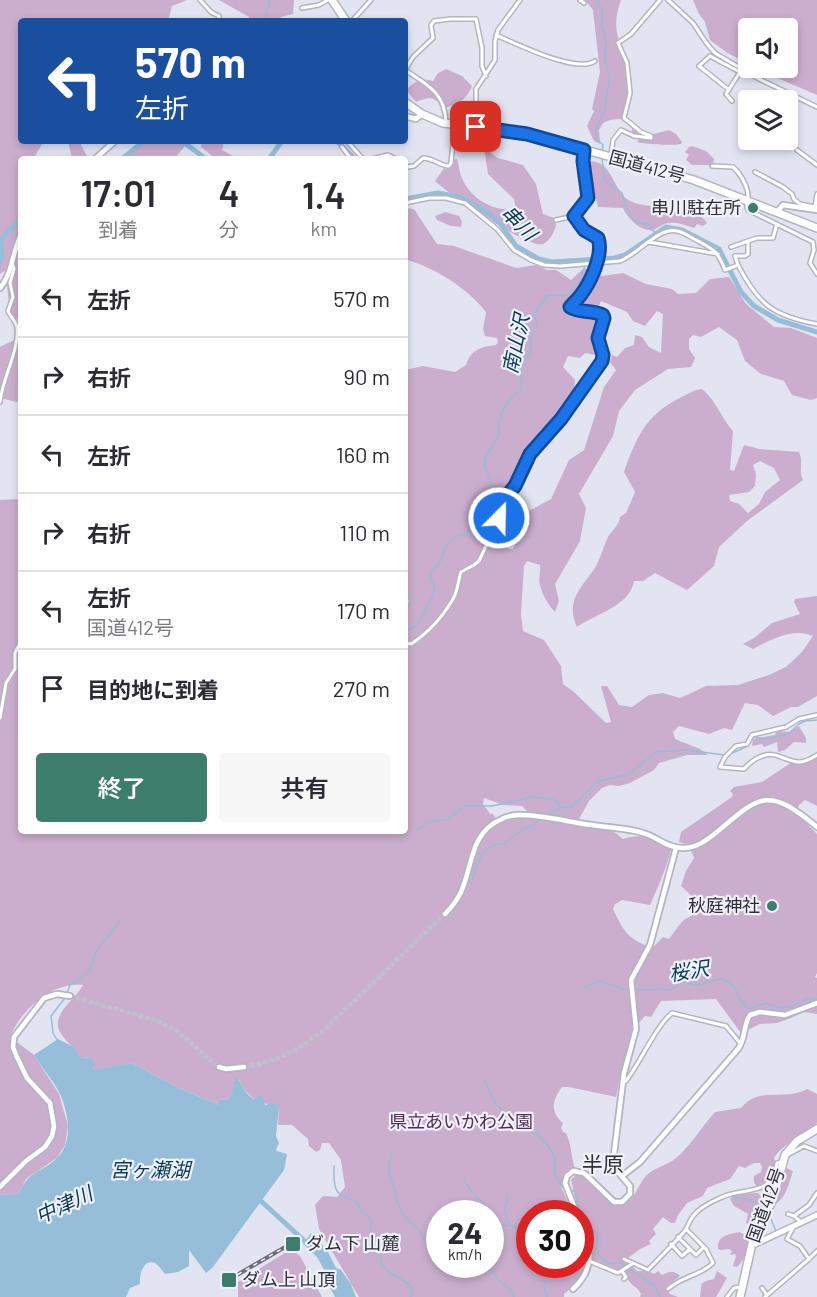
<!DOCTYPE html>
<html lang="ja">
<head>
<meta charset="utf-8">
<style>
	body { margin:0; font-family:Barlow,"Noto Sans JP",sans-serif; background:#f7f7f7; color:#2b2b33; height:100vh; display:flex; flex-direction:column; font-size:22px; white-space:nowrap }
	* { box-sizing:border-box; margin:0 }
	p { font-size:20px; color:#7c7c81 }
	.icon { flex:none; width:33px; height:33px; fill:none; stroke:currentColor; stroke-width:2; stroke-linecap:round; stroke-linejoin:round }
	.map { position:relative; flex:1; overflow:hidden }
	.side { position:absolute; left:18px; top:156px; width:390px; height:678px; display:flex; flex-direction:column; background:#fff; border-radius:6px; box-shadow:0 3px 9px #0003 }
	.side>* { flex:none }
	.banner { position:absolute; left:18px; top:18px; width:390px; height:126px; border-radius:6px; box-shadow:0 3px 9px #0003; background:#1a4fa0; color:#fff; overflow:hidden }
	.controls { position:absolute; left:738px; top:18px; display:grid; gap:12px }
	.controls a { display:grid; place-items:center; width:60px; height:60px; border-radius:6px; background:#fff; box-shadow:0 3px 9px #0003; font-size:30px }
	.speed { position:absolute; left:426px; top:1200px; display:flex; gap:12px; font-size:30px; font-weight:700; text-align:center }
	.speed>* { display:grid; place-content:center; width:78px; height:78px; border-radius:50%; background:#fff; box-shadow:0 3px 9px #0003; line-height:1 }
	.speed small { font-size:15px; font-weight:400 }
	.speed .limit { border:9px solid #d22; background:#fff; color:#111 }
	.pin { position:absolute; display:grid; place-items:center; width:51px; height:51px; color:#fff; margin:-26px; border-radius:12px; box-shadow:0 3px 9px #0006 }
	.me { position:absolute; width:66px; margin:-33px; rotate:23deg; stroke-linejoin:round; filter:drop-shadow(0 0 4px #0008) }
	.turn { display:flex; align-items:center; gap:21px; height:126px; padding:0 18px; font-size:27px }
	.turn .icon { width:78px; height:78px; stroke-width:2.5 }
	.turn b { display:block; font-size:42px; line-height:51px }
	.eta { display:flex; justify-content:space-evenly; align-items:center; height:102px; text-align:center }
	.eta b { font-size:36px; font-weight:600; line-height:42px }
	.button { display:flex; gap:12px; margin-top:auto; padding:12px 18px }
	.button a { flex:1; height:69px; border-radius:6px; background:#3c7d6b; color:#fff; font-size:24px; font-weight:600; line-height:69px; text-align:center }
	.button a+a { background:#f7f7f7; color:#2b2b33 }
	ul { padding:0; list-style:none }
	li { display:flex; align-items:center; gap:18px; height:78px; padding:0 18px; border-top:2px solid #e1e1e2 }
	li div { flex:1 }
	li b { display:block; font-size:22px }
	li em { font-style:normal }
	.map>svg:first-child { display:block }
	.green { fill:#cbaece; fill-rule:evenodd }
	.water { fill:#96bed9 }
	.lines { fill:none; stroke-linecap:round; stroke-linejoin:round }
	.stream { stroke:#96bed9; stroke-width:1.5 }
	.river { stroke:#96bed9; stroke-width:5 }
	.secondary-tunnel { stroke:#bec0cc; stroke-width:4.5; stroke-dasharray:4.5 2; stroke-linecap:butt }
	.street-casing { stroke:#b3b5c2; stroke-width:6 }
	.secondary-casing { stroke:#b3b5c2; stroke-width:8 }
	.primary-casing { stroke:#b3b5c2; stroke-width:8 }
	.highway-casing { stroke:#b3b5c2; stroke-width:10 }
	.street { stroke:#fff; stroke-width:3 }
	.secondary { stroke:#fff; stroke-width:4.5 }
	.primary { stroke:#fff; stroke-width:5 }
	.highway { stroke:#fff; stroke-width:7 }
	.rail-casing { stroke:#6c6d76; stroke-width:4 }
	.rail { stroke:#f0f1fd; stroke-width:1.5; stroke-dasharray:4.5; stroke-linecap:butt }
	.route-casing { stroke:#114b97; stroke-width:15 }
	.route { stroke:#1a73e8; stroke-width:10 }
	.poi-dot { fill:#3c7d6b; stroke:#f0f1fd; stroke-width:2 }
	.labels { text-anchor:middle; stroke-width:4.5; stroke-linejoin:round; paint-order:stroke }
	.street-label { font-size:18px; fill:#303036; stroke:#f0f1fd }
	.poi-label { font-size:18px; fill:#303036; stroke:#f0f1fd; text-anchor:end }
	.park-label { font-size:18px; fill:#542c58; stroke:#f0f1fd }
	.water-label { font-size:20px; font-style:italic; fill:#063b56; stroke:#f0f1fd }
	.quarter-label { font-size:21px; fill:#303036; stroke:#f0f1fd }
</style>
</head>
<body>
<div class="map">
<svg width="817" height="1297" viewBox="0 0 817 1297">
	<rect width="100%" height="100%" fill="#e2e4f2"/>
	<path class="green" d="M0 0H187L172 6 168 21H21V141H44L33 159H21V403L0 398V347L14 340 19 321 10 313 7 285 15 277V264L0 274Z
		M219 0H294L293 14 281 17V21H249V17Z
		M585 0H621C612 23 616 42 630 62L625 76 631 86 627 98 625 116 646 136 669 130 676 134 682 142 681 144C675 146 642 144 637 142L639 139 632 134V127L620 119 610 120 603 123 599 130 600 144 594 141 587 126 594 111 592 109 600 72 593 10Z
		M693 0H817V95L754 68H788V28H748V64L726 52 710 40 705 22 699 14Z
		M446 69 462 76 472 86C467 100 458 103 445 108 432 97 432 96 416 102L406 90C416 80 420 78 433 81L438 73Z
		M68 141H82L81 145 87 156 83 159 72 158Z
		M141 141H179L185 146 174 159H120Z
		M202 141 224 142 222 150 235 157 233 159H216L201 147Z
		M692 146 706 151 714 159 713 165H692L686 160 689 155 685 152 689 147Z
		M484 148 498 158 523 165 536 184 543 214 554 218 556 225C555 231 550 241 543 244 529 249 447 193 435 181L450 160 457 159C459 165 459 172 462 178 469 197 493 212 513 209L515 205 514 199 488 174Z
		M590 161C614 162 612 191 630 201 642 207 655 205 667 208 670 209 672 211 675 212 690 217 690 201 707 223L703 226 697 224 694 228C687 226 678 222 670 223 663 223 659 228 653 230 641 232 627 218 623 208L598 207 592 180 583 163Z
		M405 208 414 209 437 244 454 246 516 268 536 265 547 270H556L571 280 584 268 602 276 623 273 646 284 672 289 678 294 696 293 710 279 729 277 746 304 774 327 791 328 817 338V398L811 400 792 395 784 381 761 374 745 361 737 340 719 327 701 337 693 335 689 339V349L695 358 691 367 668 369 635 390 619 411 613 436 579 494 586 508 580 541 555 584 559 601 555 612C548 605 542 594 540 585 538 579 541 572 540 565L527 561 524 566 521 614 523 631 544 640 561 666 563 684 574 692 606 723 611 722 601 686H607L619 705 632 707 649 695 663 693 680 698 706 686 738 685 769 675 786 667 802 652 813 636C793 627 770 640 753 649L743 644 754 638 772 623 800 614 794 602 795 599 817 596V696L798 707H791L773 716 758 705 745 703 732 730 724 728 709 734 679 726 673 732 675 739 700 749 708 755H687L659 763 654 770 630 783 619 786 610 785 602 788 589 801 579 819 577 820 528 812 522 806 503 805 484 798 483 804 491 815 492 813 498 821 528 818 613 831 623 839C645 832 652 839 671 850 666 869 658 887 650 905L622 900 615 904 613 909C624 932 627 938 652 948L663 937 669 939C673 934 680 923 684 920 694 914 695 915 698 902L681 886 686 871 694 858 689 845 679 842 681 832 732 797 733 794 730 791 734 787 762 782 792 762 802 763 817 756V806L805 800 799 805 796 813 817 834V973L815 977 817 978V1014L804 1012 791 1018 777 1023 760 1024 741 1033 716 999 661 1001 651 1017 645 1016 634 1028 622 1067 616 1097 569 1087H562C552 1100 550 1112 563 1123L561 1128 563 1132 566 1133C572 1145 571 1158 575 1169L564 1176 561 1187 573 1213 530 1214V1264H580L581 1231C587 1246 589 1263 579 1276L582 1279 564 1294V1297H359L319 1229 315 1205 323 1196 337 1197 345 1187 341 1160 329 1143H322L320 1150 316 1152 309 1146 308 1139 292 1125H278L279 1106C259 1104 246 1097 239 1079L229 1099 219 1100V1105L181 1089 132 1063 94 1071 91 1058 80 1057C75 1048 62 1038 59 1030 52 1013 77 998 83 985 52 981 21 1010 10 1037L34 1055 59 1094 68 1126 65 1145 57 1158 26 1179 18 1194 0 1195V500L21 499V831H405V370L423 366 455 372 466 365C471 350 480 347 496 345L498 342 497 338 485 336 483 329 486 312C472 294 449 277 428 268 421 264 412 262 405 259ZM601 301 627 312 633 321 645 326 657 311 663 314 661 353 649 347 642 337 635 335 634 345 625 348 617 357 612 355 610 362 616 370 604 387 584 450 569 460 551 499 529 511 513 549H509C490 531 509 502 520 484L518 471 535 445 574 395 575 380 563 367 568 356 580 358 585 353 599 356 605 354V328L610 315 598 309ZM440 1214H490V1264H440Z
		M445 212 459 216 462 221 461 227 451 226 437 220 435 216Z
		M702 389C716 400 721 418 733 431L730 470 734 471 744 445 759 449 799 452C804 464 798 470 803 480L747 521 719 547 714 566 687 590 655 573 643 581H634C630 606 595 614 577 627 565 601 581 588 595 568 601 558 603 547 608 537 612 530 619 526 620 517L626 513 635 492 624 472C640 426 651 410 696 390ZM760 461 774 468 780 480 765 492 759 504 748 513 739 504 730 501 729 495 749 492 755 486 756 474 753 465Z
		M799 726 806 738V743L794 742 785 750 778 752 777 742 764 747 762 744 752 746 753 739 775 735 777 731 790 732Z
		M807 1089 817 1094V1123C804 1137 784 1142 774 1158L775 1162C774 1166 771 1172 770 1177 769 1191 774 1193 762 1204L765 1210 755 1226 746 1223 748 1214 734 1206 730 1199 735 1194 758 1193 762 1197 767 1194 764 1186 760 1187C754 1185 753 1182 754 1176L761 1172 762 1167 760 1163H754L745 1168 739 1166 730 1179 707 1188 703 1196 687 1203 678 1215 675 1223H671L663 1217 653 1229 656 1234 649 1241 651 1244 640 1249 628 1258 629 1263 637 1271H648L654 1274 658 1271 662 1275C670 1271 673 1270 680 1276L665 1288 670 1294 678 1297H640L641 1294C638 1287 633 1287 629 1281 625 1277 626 1274 621 1270L618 1272 609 1269 592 1259 591 1239 578 1210 571 1180 577 1174C593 1178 600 1201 617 1204 634 1207 638 1182 648 1174 656 1167 668 1165 676 1158 688 1149 704 1124 715 1112L741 1108C760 1085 784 1102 807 1089Z
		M783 1166 793 1171C789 1183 786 1199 774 1205Z
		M740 1232 746 1236C750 1248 746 1258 737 1267L733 1266 736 1256 735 1254 730 1255 732 1251 729 1249 721 1250 718 1249C717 1235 729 1234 740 1232Z
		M291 1249 300 1256 322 1297H238V1282Z
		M717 1271 727 1278 716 1297H700C703 1283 697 1283 714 1279Z"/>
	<path class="water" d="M58 1039 74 1047 80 1057 91 1058 95 1064 93 1068 94 1070 132 1063 181 1089 219 1105V1100L229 1099 232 1093 235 1078 237 1077C243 1086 245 1094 254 1099L262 1095 265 1105 273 1103 279 1106 276 1136 279 1143 276 1149 277 1151 287 1154 284 1170 213 1267 206 1273 189 1250V1266L178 1272 165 1274C162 1271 159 1265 155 1263 143 1258 139 1276 140 1284L130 1288 126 1297H0V1195L18 1194C30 1170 37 1175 55 1160 74 1144 69 1114 60 1094 53 1080 42 1068 34 1055Z
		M311 1233 327 1250 336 1268 341 1270 351 1284 356 1297H335L329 1286 332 1284 317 1257 303 1244Z"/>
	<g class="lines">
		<path class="stream" d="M597 0 602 10V25L606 41 605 61 610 76 604 112 595 131 598 140 603 145 602 151
			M265 21 270 0
			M602 159 605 181 622 193C625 202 628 218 639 223 641 224 645 223 648 224L655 233
			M405 633 419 623 434 593V586L430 576 432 571 441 561 445 546 456 537 468 532 479 522 486 502 487 492 491 484 484 464 486 456 498 437 499 431 498 426 503 410 512 397 521 390C523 373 516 368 531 354 531 349 530 343 531 338 534 326 540 328 534 314L547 296C552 294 556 296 562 296 577 295 583 272 587 260
			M730 754 748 746 753 737 765 739 787 735 799 724 805 721 817 720
			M546 816 561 807 570 808 599 781 629 774 656 752 685 750 725 755
			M417 830 429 822 448 819 465 806H492L532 797 552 799 558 802 560 806
			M471 882 482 853 494 845 505 843 522 830 538 822
			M584 987 600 981 627 990H653L660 988 670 991 682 982 697 985 721 979C741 985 736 1000 748 1009L766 1003C794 1017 798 995 817 999
			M67 993 70 985 89 972 96 952 119 922
			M57 1040 53 1033 51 1016 65 998
			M485 1081C489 1089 492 1100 498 1106 514 1121 550 1137 555 1160 556 1164 554 1170 554 1174L564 1189
			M391 1154 388 1170 395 1190 396 1199 404 1216 419 1230 425 1241 440 1245
			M334 1166C334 1173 333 1185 337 1191 344 1201 358 1197 360 1210L372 1220 371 1236 377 1246 382 1265 390 1273 409 1284 412 1289 411 1297
			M464 1178 466 1184 490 1213
			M569 1190 574 1191C578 1198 577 1205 580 1211 584 1220 591 1228 598 1235L596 1252 604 1260 612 1264 620 1263 654 1285 660 1297
			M507 1196V1203L504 1209 510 1225
			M733 1197 750 1200 763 1207
			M490 1214 501 1225C517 1225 523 1232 530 1245
			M770 1217 776 1231
			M485 1264C493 1269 495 1277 502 1283 508 1287 511 1288 514 1297
			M535 1264 542 1272 546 1282 544 1286 547 1297"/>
		<path class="river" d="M182 141 206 159
			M337 141 355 159
			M122 159 144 141
			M269 159 282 141
			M405 199 438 193 460 197 487 212 500 223 516 246 539 259 552 262 615 258 625 255 666 227 682 230 719 249 741 292 754 306 778 320 817 332
			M0 262C4 254 1 251 1 243 2 234 14 226 21 221
			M256 1199 262 1202 310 1246"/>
		<path class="secondary-tunnel" d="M70 996 155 1020 177 1031 219 1067
			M244 1067C278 1061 299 1050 326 1028L445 914"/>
		<g class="street-casing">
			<path id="street" d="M200 0 211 12 219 16V21
				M580 0 584 3
				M668 0 693 23 707 44 715 53 759 79 817 107
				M302 8 319 5 328 0
				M352 21 371 0
				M496 35C515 43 576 74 595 61
				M723 63 710 56 699 66 729 90
				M723 63 740 72 726 94 732 101
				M405 70 413 57 433 38 431 25 434 21 450 19H476L482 48V66L486 76
				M405 70C428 85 445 93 446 122
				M476 125V89L495 60V41L498 30 520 0
				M651 136 641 132 624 118 630 93 627 63 618 43 631 34 660 0
				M347 141 363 159
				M342 147 351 159
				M797 150 817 165
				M611 156 613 140 621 130 634 136 651 138V136
				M316 159H324
				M372 159 388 155 396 159
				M405 165 408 167 414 166 423 158C433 158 440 166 449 166L451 163 455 125
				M712 166 733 167C740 173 747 185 748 195 748 202 745 204 748 210L813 242 814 250 810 263 817 274
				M755 172 783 187 792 194 794 199 800 204 815 207
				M817 194 815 207H817
				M405 203 429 198H446L465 203 497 229 514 250 531 260 544 265 560 266 620 261C637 255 658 227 677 231 684 232 691 238 698 241 715 250 718 252 725 270L738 265C758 304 773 316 817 324
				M556 220 574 216
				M649 242 718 254
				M731 247 748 241
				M738 265 735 256H745L748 254V241L757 238H773L777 224
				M0 402C2 379 20 349 17 327 16 322 10 316 8 311L13 297 10 283 14 269 12 263
				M405 596 407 601 405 612
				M405 643 411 644C428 633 443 616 453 599 458 591 458 580 461 572L474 565 479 561 499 518 501 503 515 486 528 457 538 444 561 419 602 361 603 355 598 338 604 316C594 309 580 313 570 307 573 303 576 300 579 296 590 283 604 256 598 239L584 229 574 216 588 198 584 152
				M817 715 799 719 786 727 752 735 747 744 736 746 725 757 720 767 744 769C754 758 766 750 781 757 787 759 793 762 799 762 806 762 812 758 817 755
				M0 718 6 683 15 669V653L21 641
				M622 1081H626C641 1062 655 1027 672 1013L726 1026 740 1043
				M789 1154 804 1146 817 1151
				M788 1214 794 1216 801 1222
				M794 1216 809 1205 817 1193
				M794 1226 787 1239 800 1246 809 1259 817 1251
				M678 1237 696 1255 704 1247
				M671 1244 682 1256 690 1249
				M624 1259 648 1270C660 1257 673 1245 684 1232 688 1227 689 1221 693 1216 699 1208 711 1202 720 1198 743 1186 773 1198 777 1163L782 1162
				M589 1261 618 1273 632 1264
				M622 1271 626 1277 624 1279
				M762 1288 767 1295
				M668 1289C682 1276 700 1276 713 1263L706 1249 686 1229
				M727 1297 734 1288 740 1287
				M765 1297 809 1259"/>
		</g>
		<g class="secondary-casing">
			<path id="secondary" d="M405 116 416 119 422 114
				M95 159 115 141
				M777 212 783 205 817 210
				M0 288C13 273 12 252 21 235
				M445 914C452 907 457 900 461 892 473 865 470 832 502 819 507 816 513 815 520 815 544 815 568 822 592 825 610 828 630 828 646 834 660 839 669 849 685 848 698 847 707 840 717 832 762 793 769 788 817 827
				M219 1067 226 1069 244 1067
				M622 1176 640 1162 738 1049C746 1038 743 1025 750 1015L760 1012 785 1015 817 1003
				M0 1187 26 1161 45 1147 52 1136 54 1126 50 1103 27 1078 16 1055 13 1047 14 1037 44 998 57 994 70 996
				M577 1214 565 1183 567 1176 573 1171 584 1173 614 1202H622L630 1194V1186L618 1172 614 1154 624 1073 636 1029 631 980 650 945 676 848
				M573 1289C595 1269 592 1246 580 1221"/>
		</g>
		<g class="primary-casing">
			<path id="primary" d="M751 1246 817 1215"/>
		</g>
		<g class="highway-casing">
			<path id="highway" d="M332 0 346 21
				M405 102 422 114 443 123 514 131 539 137 694 180 817 228
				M740 1297 753 1239 773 1199 785 1155 797 1141 817 1129"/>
		</g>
		<use href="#street" class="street"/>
		<use href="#secondary" class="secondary"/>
		<use href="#primary" class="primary"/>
		<use href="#highway" class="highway"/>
		<g class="rail-casing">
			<path id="rail" d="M230 1279 292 1243"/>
		</g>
		<use href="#rail" class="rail"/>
	</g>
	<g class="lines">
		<g class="route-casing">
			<path id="route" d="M476 127 527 134 584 150 583 161 588 198 574 216 584 230 598 238C604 255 590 283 580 296 577 300 573 303 570 307 579 313 592 310 603 315L604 318 598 338 603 355 602 361 561 419 530 454 515 486 501 503 499 518"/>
		</g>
		<use href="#route" class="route"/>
	</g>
	<g class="poi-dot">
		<circle cx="753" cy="208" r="6"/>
		<circle cx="772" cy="906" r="6"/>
		<rect x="285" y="1236" width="16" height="16" rx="3"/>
		<rect x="221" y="1272" width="16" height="16" rx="3"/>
	</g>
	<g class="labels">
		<g class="street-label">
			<text transform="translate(647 167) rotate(15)" y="6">国道412号</text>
			<text transform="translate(766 1205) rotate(-70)" y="6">国道412号</text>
		</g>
		<g class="poi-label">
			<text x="741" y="214">串川駐在所</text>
			<text x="760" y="912">秋庭神社</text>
			<text x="306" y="1250" text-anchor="start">ダム下 山麓</text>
			<text x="242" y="1286" text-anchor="start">ダム上 山頂</text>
		</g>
		<g class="park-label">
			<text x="461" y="1128">県立あいかわ公園</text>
		</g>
		<g class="water-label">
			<text transform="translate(519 223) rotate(45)" y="7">串川</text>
			<text transform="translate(516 344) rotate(-78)" y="7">南山沢</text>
			<text transform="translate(689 971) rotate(-9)" y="7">桜沢</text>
			<text x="150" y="1177">宮ヶ瀬湖</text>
			<text transform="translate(64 1205) rotate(-25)" y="7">中津川</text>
		</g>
		<g class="quarter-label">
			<text x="603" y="1172">半原</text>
		</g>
	</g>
</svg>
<div class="controls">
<a><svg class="icon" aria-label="sound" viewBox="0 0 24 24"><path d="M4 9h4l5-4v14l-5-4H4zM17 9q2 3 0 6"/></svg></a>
<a><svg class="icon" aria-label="layers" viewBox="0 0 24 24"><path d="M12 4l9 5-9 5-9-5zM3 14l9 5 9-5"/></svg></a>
</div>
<div class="speed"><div>24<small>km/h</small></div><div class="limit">30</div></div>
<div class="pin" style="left:476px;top:127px;background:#d93025"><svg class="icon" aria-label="arrive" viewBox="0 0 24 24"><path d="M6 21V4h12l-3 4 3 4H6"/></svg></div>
<svg class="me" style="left:499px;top:518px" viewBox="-20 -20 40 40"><circle r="17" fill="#1a73e8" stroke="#fff" stroke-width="3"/><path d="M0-11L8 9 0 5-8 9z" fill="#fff"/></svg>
<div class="banner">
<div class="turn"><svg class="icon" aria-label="left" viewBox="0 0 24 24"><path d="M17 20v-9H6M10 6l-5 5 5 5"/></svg><div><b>570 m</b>左折</div></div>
</div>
<section class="side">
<div class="eta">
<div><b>17:01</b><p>到着</p></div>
<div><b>4</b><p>分</p></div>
<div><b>1.4</b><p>km</p></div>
</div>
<ul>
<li><svg class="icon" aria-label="left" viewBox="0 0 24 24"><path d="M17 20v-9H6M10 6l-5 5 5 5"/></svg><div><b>左折</b></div><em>570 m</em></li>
<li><svg class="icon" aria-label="right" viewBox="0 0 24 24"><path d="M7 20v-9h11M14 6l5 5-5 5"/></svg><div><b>右折</b></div><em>90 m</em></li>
<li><svg class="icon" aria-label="left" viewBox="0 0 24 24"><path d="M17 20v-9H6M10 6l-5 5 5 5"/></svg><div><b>左折</b></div><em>160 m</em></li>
<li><svg class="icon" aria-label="right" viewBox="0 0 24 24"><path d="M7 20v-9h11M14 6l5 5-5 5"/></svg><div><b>右折</b></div><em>110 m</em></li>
<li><svg class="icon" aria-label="left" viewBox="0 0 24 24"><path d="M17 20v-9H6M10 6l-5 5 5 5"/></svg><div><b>左折</b><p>国道412号</p></div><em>170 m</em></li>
<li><svg class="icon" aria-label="arrive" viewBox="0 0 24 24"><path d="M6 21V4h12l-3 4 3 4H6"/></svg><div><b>目的地に到着</b></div><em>270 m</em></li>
</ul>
<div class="button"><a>終了</a><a>共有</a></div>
</section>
</div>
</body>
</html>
